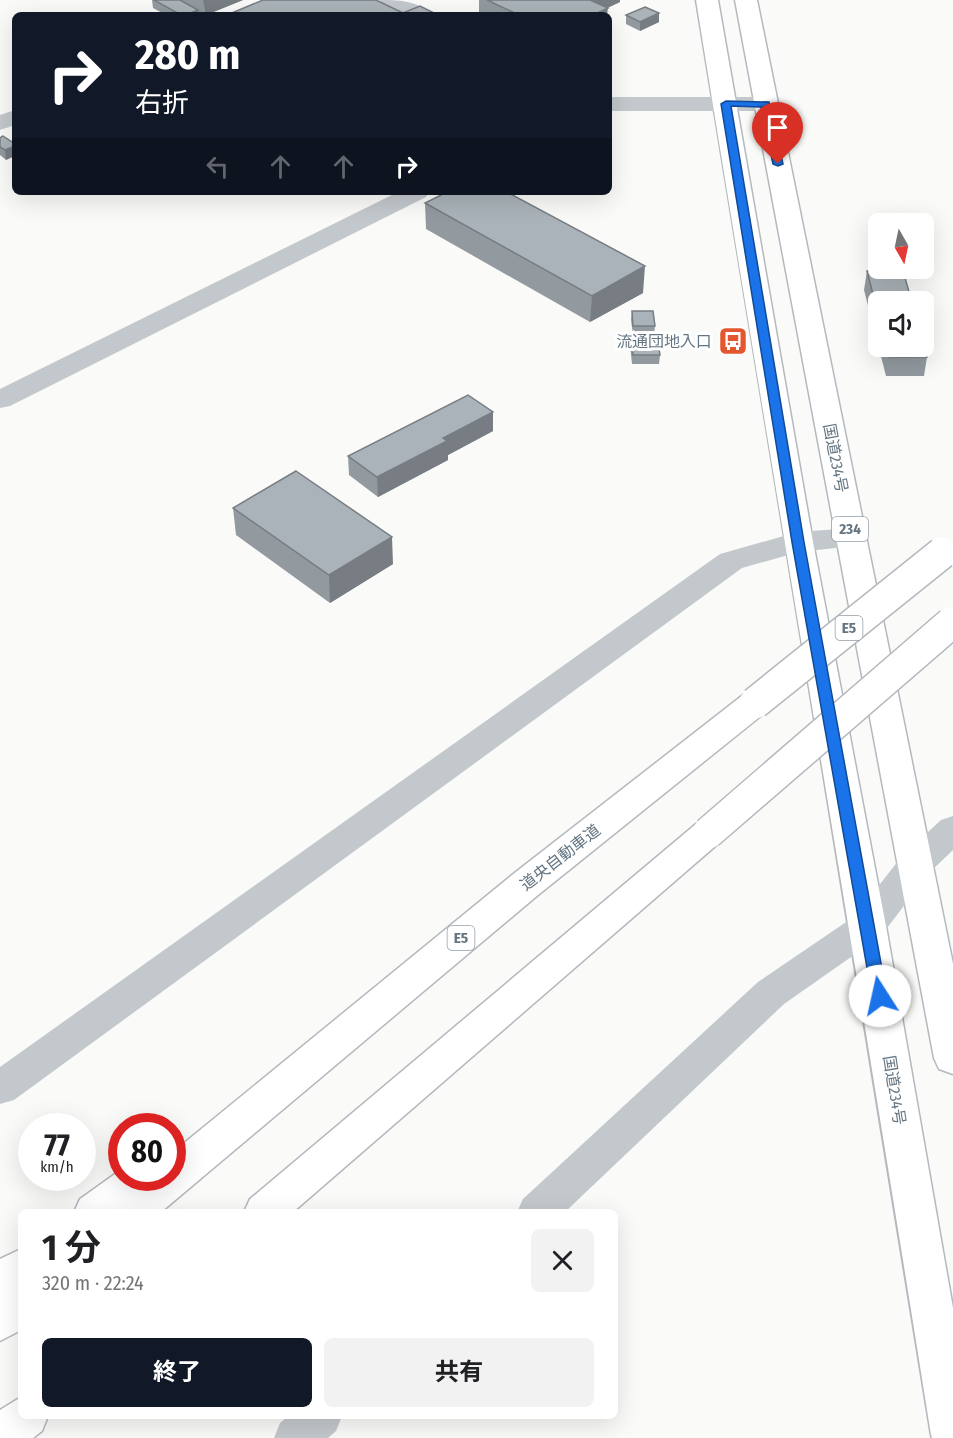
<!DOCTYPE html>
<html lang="ja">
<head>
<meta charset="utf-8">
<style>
	body { margin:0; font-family:"Fira Sans Condensed","Noto Sans JP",sans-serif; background:#f2f2f2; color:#202124; height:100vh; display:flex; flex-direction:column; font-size:22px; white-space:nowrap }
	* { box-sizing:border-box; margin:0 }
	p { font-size:20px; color:#757577 }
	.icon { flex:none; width:33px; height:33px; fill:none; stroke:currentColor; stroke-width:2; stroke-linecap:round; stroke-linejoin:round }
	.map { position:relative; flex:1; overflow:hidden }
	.sheet { position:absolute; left:18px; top:1209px; width:600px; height:210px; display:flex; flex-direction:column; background:#fff; border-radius:9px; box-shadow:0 6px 24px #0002 }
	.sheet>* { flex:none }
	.guide { position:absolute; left:12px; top:12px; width:600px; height:183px; border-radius:9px; box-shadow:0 6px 24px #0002; background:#111827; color:#fff; overflow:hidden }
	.needle { width:39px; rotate:171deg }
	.tools { position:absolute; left:868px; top:213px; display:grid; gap:12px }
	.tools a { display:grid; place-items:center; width:66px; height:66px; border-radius:9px; background:#fff; box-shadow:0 6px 24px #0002; font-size:30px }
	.speed { position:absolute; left:18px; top:1113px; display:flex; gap:12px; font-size:30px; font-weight:700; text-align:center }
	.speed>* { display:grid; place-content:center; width:78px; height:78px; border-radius:50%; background:#fff; box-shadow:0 6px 24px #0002; line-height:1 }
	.speed small { font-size:15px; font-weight:400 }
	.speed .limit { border:9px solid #d22; background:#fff; color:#111 }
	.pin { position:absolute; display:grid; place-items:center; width:51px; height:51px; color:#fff; margin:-62px -26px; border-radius:50% 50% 50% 0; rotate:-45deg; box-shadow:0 0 6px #0007 }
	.pin .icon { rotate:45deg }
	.me { position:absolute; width:66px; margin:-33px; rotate:350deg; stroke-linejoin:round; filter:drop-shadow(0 0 4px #0008) }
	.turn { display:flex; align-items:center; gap:21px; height:126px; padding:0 24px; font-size:27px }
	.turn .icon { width:78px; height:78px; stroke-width:2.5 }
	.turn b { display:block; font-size:42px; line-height:51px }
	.lanes { display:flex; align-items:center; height:57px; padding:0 24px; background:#0003; justify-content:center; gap:30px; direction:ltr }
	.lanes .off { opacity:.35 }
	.round { display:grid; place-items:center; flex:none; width:63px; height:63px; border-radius:9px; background:#f2f2f2 }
	.headline { display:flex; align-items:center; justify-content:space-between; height:102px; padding:0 24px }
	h1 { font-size:36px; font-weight:700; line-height:45px }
	.button { display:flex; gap:12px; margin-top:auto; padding:12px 24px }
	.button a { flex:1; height:69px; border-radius:9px; background:#111827; color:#fff; font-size:24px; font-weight:700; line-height:69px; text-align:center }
	.button a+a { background:#f2f2f2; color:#202124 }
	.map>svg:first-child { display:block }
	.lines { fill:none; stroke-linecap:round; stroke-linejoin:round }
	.highway-casing { stroke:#b4b9bd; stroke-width:3 }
	.street { fill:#c3c8cc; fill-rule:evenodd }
	.highway { fill:#fff; fill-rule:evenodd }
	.highway-bridge-casing { stroke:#b4b9bd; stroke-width:34; stroke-linecap:butt }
	.highway-bridge { stroke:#fff; stroke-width:31 }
	.wall { fill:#929a9f }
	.shaded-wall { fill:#777d82 }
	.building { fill:#aab3b9; stroke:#777d82; stroke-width:1.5 }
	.route { fill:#1a73e8; stroke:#114b97; stroke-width:1.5 }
	.labels { text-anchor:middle; stroke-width:6; stroke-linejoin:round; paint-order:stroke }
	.shield { fill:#fff; stroke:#939fa8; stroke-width:1.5 }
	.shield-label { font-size:15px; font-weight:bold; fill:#657683 }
	.poi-label { font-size:16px; fill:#657683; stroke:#fff; text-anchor:end }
	.street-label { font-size:16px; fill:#657683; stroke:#fff }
</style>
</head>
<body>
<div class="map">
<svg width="953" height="1438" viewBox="0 0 953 1438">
	<rect width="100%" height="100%" fill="#fafaf8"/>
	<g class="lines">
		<g class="highway-casing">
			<path id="highway" d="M696 0H718L813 542 886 926 953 1308V1438H932L931 1435C855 956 773 479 696 0Z
				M735 0H757L953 964V1074L939 1069 934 1058Z
				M755 692 767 695 771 703 767 711 538 895 161 1212H74L80 1199 122 1169V1178H172V1153L512 875 743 695Z
				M708 820 720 824 725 833 720 842 293 1212H244L250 1199 696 824Z
				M21 1249V1330L0 1341V1259Z
				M21 1397V1416H48L42 1431 33 1438H0V1410Z"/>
		</g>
		<path class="street" d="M379 0C397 0 419 0 430 15 412 15 391 16 379 0Z
			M609 97H765L773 99 777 104 773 109 765 111H609Z
			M15 110V125L0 130V115Z
			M398 192H429L426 197 10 406 0 408V389Z
			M852 528 863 531 867 538 863 545 799 552 742 568 14 1100 0 1104V1067L720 554 798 532Z
			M953 816V850L928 874 881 936 784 1004 565 1212H517L523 1199 758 982 855 916 902 856 941 820Z
			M288 1416H342L336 1431 328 1438H274L280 1423Z"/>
		<use href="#highway" class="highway"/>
		<g class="highway-bridge-casing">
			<path id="highway-bridge" d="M755 703 942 553
				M708 833 951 623"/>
		</g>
		<use href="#highway-bridge" class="highway-bridge"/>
	</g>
	<path class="wall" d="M152 0H243L206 15 199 12V15H166L153 8Z
		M479 0H620V2L607 8V15H479Z
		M626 15 659 22 640 31 626 24Z
		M0 138 15 144 6 160 0 155Z
		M425 203 643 293 590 322 426 229Z
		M867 271 879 302V346H924L927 357 924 376H886L864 290Z
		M632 311 655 326 654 335H633L631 320Z
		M631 336 660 355 659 364H632L630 345Z
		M493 412V431L448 455V460L378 497 349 475 348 456Z
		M233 508 393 564 330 603 236 535Z"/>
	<path class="shaded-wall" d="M203 0H243L206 15Z
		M592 0H620V2L592 15Z
		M608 8 607 15H593Z
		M198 10 199 15H186Z
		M659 13V22L640 31V22Z
		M15 146V156L6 160 5 150Z
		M645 266 643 293 590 322 592 296Z
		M493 412V431L448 455V460L378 497 377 477 443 438Z
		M392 537 393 564 330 603 329 575Z"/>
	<path class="building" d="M154 0H180L198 10 186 15H181Z
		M263 0H376L403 13 420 6 438 15H227Z
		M487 0H590L608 8 593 15H519Z
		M645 7 659 13 640 22 626 15Z
		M3 136 15 144V146L5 150 0 147V138Z
		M447 192H507L645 266 592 296 425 203Z
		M867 271H903L912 302H879V317Z
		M632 311H653L655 326H633Z
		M631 336H657L660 355H633Z
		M886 346H924L927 357H889Z
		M468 395 493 412 443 438 447 441 377 477 348 456Z
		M296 471 392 537 329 575 233 508Z"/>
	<path class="route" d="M726 101 769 102 783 164 778 166 773 164 761 107 731 106 804 542 887 996 880 1002 872 996 792 542 721 104Z"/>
	<defs>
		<g id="bus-square" transform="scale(1.5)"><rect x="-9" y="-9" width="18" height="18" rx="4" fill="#e4572e" stroke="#fff"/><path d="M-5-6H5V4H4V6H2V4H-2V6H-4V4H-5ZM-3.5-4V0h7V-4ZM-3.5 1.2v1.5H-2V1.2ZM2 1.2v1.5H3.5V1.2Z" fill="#fff"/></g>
	</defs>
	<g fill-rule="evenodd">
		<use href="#bus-square" x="733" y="341"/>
	</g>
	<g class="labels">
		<g class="shield">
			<rect x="832" y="517" width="36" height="24" rx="4.5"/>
			<rect x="835.5" y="616" width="27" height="24" rx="4.5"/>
			<rect x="447.5" y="926" width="27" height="24" rx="4.5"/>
		</g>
		<g class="shield-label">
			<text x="850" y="534">234</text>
			<text x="849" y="633">E5</text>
			<text x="461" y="943">E5</text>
		</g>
		<g class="poi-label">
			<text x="712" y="347">流通団地入口</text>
		</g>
		<g class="street-label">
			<text transform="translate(836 458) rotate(79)" y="6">国道234号</text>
			<text transform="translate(560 857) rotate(-38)" y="6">道央自動車道</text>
			<text transform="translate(895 1090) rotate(81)" y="6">国道234号</text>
		</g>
	</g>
</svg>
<div class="tools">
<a><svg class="needle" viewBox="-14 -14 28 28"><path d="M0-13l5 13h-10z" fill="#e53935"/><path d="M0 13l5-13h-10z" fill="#757577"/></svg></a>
<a><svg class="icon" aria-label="sound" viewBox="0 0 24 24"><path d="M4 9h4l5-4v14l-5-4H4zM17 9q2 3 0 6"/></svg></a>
</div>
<div class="speed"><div>77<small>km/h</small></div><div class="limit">80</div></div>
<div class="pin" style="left:778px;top:164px;background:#d93025"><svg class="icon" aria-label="arrive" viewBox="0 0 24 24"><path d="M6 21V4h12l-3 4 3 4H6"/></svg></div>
<svg class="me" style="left:880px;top:996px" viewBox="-20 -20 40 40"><circle r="19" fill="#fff"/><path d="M0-13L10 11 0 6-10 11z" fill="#1a73e8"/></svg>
<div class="guide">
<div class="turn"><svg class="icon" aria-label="right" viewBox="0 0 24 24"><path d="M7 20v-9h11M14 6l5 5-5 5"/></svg><div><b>280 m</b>右折</div></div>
<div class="lanes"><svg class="icon off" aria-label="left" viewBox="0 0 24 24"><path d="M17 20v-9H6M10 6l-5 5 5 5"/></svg><svg class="icon off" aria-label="ahead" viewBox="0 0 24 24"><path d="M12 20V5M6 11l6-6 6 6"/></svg><svg class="icon off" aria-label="ahead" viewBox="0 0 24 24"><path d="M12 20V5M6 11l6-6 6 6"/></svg><svg class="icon" aria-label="right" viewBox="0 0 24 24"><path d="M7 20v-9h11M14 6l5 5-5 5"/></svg></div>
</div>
<section class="sheet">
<div class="headline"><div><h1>1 分</h1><p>320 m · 22:24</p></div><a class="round"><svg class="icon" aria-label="close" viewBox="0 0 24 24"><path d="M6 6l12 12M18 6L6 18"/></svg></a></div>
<div class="button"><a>終了</a><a>共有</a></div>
</section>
</div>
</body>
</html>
